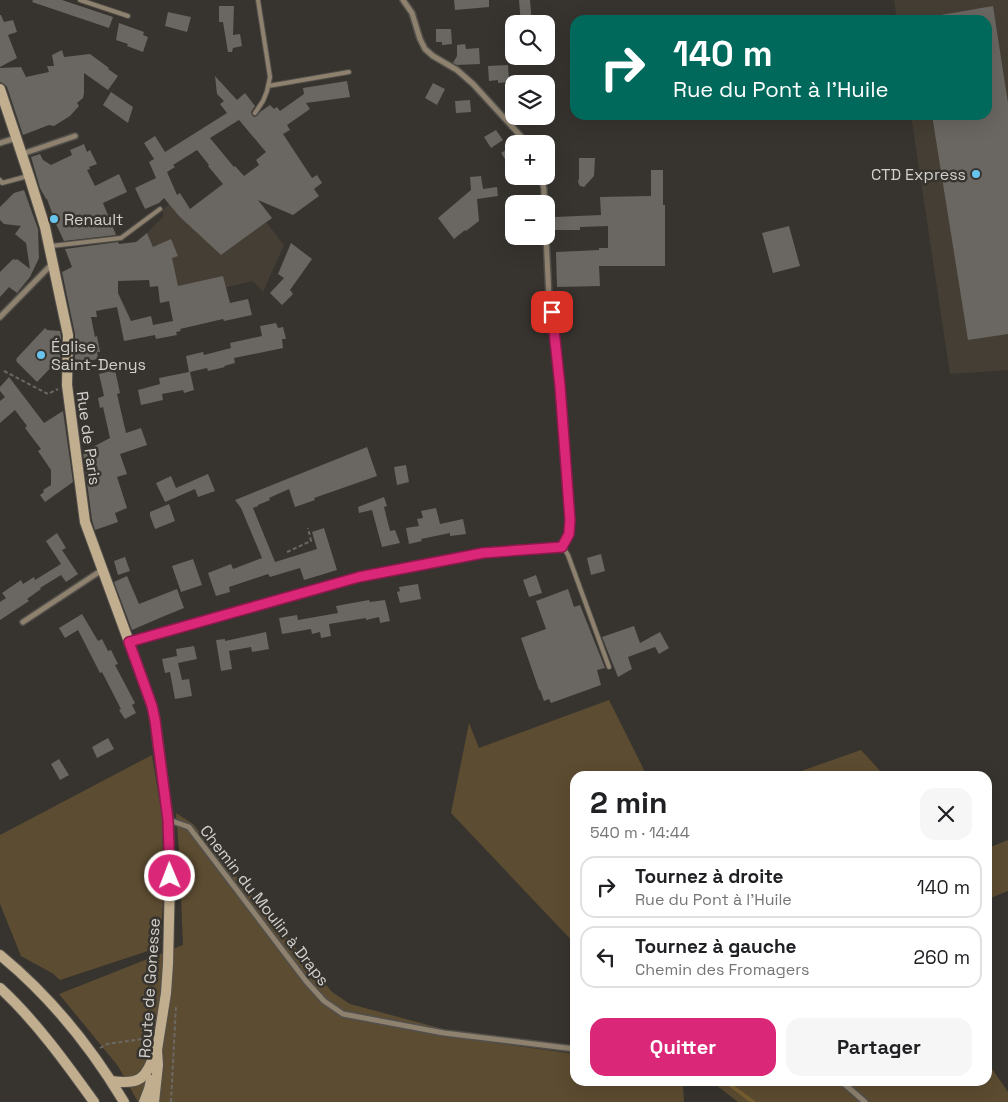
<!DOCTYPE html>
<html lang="fr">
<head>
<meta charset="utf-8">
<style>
	body { margin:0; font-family:"Space Grotesk",sans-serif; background:#f6f6f6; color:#202124; height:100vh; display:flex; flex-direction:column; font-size:19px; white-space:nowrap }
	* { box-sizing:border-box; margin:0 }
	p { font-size:16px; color:#757577 }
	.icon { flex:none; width:28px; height:28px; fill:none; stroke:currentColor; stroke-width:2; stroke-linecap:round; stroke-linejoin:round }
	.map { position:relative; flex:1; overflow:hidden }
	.drawer { position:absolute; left:570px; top:771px; width:422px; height:315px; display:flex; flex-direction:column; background:#fff; border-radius:15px; box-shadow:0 5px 20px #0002 }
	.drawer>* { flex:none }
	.hud { position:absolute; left:570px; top:15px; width:422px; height:105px; border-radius:15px; box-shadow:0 5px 20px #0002; background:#00695c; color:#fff; overflow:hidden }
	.buttons { position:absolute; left:505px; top:15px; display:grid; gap:10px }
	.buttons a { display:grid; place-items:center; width:50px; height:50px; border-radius:10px; background:#fff; box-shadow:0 5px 20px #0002; font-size:25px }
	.pin { position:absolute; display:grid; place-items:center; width:42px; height:42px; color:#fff; margin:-21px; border-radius:10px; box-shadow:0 2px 8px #0006 }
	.me { position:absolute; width:55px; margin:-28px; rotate:359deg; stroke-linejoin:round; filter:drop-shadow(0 0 4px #0008) }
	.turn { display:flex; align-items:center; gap:18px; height:105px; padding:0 20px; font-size:22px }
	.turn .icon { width:65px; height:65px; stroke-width:2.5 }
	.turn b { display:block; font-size:35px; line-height:42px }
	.round { display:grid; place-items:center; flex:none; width:52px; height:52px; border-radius:15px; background:#f6f6f6 }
	.headline { display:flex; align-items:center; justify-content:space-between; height:85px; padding:0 20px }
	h1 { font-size:30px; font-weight:700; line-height:38px }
	.button { display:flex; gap:10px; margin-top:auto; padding:10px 20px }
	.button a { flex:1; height:58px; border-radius:15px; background:#db2777; color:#fff; font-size:20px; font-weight:700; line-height:58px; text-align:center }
	.button a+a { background:#f6f6f6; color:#202124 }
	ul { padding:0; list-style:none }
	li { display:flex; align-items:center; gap:15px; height:62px; margin:0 10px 8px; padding:0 10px; border:2px solid #e0e0e0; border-radius:15px }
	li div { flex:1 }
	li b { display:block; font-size:19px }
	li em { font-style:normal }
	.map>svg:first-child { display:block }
	.built { fill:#443e34 }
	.green { fill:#5c4c31 }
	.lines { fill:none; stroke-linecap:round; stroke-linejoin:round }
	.stream { stroke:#795f32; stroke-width:4 }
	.building { fill:#6a6661; fill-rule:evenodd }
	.lane-casing { stroke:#53504c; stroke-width:6 }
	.street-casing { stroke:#53504c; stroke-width:8 }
	.secondary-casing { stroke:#53504c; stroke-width:12 }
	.path { stroke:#6b6964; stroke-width:2; stroke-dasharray:4 2.5; stroke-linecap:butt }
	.lane { stroke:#8e826f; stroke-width:4 }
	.street { stroke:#8e826f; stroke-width:5 }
	.secondary { stroke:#c1ae8f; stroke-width:10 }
	.route-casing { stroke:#8e194d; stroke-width:12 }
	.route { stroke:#db2777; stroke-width:9 }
	.poi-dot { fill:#66c4ef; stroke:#37342f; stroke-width:2 }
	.labels { text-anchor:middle; stroke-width:5; stroke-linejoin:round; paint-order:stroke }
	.poi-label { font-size:16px; fill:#d3d1ce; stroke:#37342f; text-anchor:start }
	.street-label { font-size:16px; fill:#d3d1ce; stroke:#37342f }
</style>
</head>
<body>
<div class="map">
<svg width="1008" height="1102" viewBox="0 0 1008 1102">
	<rect width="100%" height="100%" fill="#37342f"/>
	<path class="built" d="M894 0H1008V370L950 374 911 115H988V20H897Z
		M169 204 221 255 266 222 284 245 263 292 253 281 169 301 159 260 147 233 163 217V210Z"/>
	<path class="green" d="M609 700 647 776H575V944L451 813 469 723 479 748Z
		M861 750 885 776H787Z
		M152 755 162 817 164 889 160 947 60 980 52 973 21 956 0 904V835Z
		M176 813 193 824 332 992 350 1004 495 1043 575 1054V1081H671L683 1086 684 1102H138L118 1066 59 994 183 945 179 851Z
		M1008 840V891L988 899V848Z
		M988 1063 1008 1092V1102H738L711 1081H988Z"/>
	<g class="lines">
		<path class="stream" d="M725 1081 753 1102"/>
	</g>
	<path class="building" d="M33 0H62L113 17 109 28 32 2Z
		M454 0H489V7L455 10Z
		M519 0H530L532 23 521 24Z
		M219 6H234L233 35 240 34 242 46 233 48 232 52H228L223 22H219Z
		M993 6 1008 103V334L968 340 932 115H988V20H942L941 15Z
		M168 12 191 17 187 32 165 26Z
		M0 15H1L4 22 13 20 17 32 8 35 17 58 0 67Z
		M119 23 144 32 143 35 148 37 143 52 127 46 128 44 116 40Z
		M436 29H451L452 44 442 45V42H436Z
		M465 44 466 49 479 48 480 64 457 65 453 63 457 56V45Z
		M62 50 64 57 90 54 109 68 108 69 118 76 108 90 84 73V93L83 98 77 103 79 106 70 116 54 126 49 125 23 135 7 87 4 84 0 82V68L21 67 26 77 49 72 47 66H54L52 55Z
		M508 65 509 82 498 83V80L489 81 488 66Z
		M215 76 237 100 245 93 255 106 251 112 252 115 254 117 257 116 260 112 270 105 274 109 277 107 280 111 304 94 303 88 347 81 350 97 306 103 310 109 287 125 290 130 283 134 312 178 317 175 322 183 314 189 319 196 293 215 258 200 272 218 221 255 179 216 164 198 159 203 145 209 135 188 156 178 149 162 154 159 144 143 155 136 165 152 227 113 220 104 224 101 217 94ZM239 120 266 152 256 160 259 165 244 176 235 166 234 167 210 138ZM197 150 209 165 208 166 223 184 190 209 180 193 177 195 167 172 175 167 173 165Z
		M433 83 445 89 437 105 425 98Z
		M111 92 133 107 128 123 103 105Z
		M470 100 471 112 456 113 455 101Z
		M496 130 503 140 491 148 484 137Z
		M84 144 87 152 90 150 97 164 89 167 90 169 87 170 95 186 119 174 127 192 103 203 116 235 64 241 56 224 47 199H46L40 188 31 157 40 154 43 160 51 165 72 155 70 150Z
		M509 148 514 155V172L501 153Z
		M579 158H595L594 176 584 187 580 186 578 182 579 178Z
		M651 170H663V205H665V266H599L600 286 557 287 556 252 599 250V248H608V226L580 227V230H555V217L601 215 600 197 651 196Z
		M481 176 483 189 497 187 498 196 477 199 479 221 466 231 465 230 454 239 438 218 471 190 470 177Z
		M24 190 38 229 39 258 30 277 17 293 9 287 0 297V272L13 259 16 260 17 259 30 269 26 243 15 234 21 226 4 224 0 220V207L14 193Z
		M789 226 800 266 773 273 762 233Z
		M147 233 153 247 171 239 178 256 172 258 178 286 223 276 230 303 248 299 252 315 224 321 223 319 180 329 181 331 176 332 177 335 156 339 155 335 124 341 117 307 96 311 97 317H91L95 337 97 336 100 352H97L98 359 75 363V334L62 272 72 267 65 249 118 242 119 244 136 242ZM149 280 150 287 158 286 160 303 169 301 173 321 153 325 151 316 131 321 118 293V281Z
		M291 243 312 259 290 290 293 294 282 305 270 293 284 278 278 274Z
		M276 323 278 328 283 327 286 339H282L283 348 234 358 235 363 224 366 225 367 208 371 207 368 190 372 194 390 184 393 183 390 162 394 163 400 141 405 138 390 160 384 159 378 189 372 186 356 203 352 204 355 231 348 230 343 262 336 260 326Z
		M45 328 47 330 60 331 61 336V357L37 382 16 361 17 360 16 359Z
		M115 370 120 393 117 394 126 433 141 428 147 445 120 454 127 474 117 477 127 508 115 513 118 522 95 530 92 520 83 452 110 438 103 407 100 408 98 398 104 396 99 374Z
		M9 377 44 423 63 411 73 482 45 502 40 495 44 492 43 490 51 485V470L38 451 41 449 25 428 27 426 15 410 0 423V401L5 397 0 391V387Z
		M367 447 377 476 314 498 315 500 295 507 289 489 269 498 270 500 258 505V506L253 508 275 562 317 549 312 532 324 528 337 570 304 580 300 568 270 577 268 574 229 587 230 592 216 596 208 573 231 564 233 569 262 558 241 508 235 500Z
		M406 465 409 482 397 485 394 467Z
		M208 474 215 491 198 497 195 489 165 502 156 483 171 476 176 488Z
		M384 497 387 506 384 507 390 531 395 530 400 543 382 547 372 510 359 513 358 507Z
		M169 504 175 521 155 529 150 516V512Z
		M436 508 440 524 463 519 466 534 450 536V533L421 539 422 541 409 544 406 528 419 526 417 519 423 518 421 511Z
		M57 533 66 548 62 550 78 574 66 582 61 575 40 588 41 589 27 599 29 601 0 620V602L6 598 2 593 21 580 23 584 34 577 35 580 61 564 46 541Z
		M601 554 605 571 591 575 587 558Z
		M125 557 130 571 118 575 114 561Z
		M193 559 202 585 181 592 172 566Z
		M536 575 542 593 529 597 523 580Z
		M127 576 139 604 177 589 184 608 162 617 132 630 114 582Z
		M418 584 421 599 400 603 397 592 400 591 399 587Z
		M568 589 574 607 580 605 605 668 597 670 601 685 551 703 549 699 544 701 540 690H539L521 638 546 629 536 601Z
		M369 600 370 602 385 600 390 621 380 623 379 617 366 620V618L329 624 331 636 321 638 320 632 312 634 311 629 282 634 279 618 297 615 298 620 338 613 336 606Z
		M82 614 98 641 102 639 108 651 111 650 118 664 115 665 135 703 132 705 136 713 125 719 119 710 121 709 102 672 100 673 78 630 65 638 59 628Z
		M634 626 640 643 660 632 669 648 659 654 655 647 628 657 632 669 618 677 602 637Z
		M266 632 269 649 252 652 251 647 229 651 232 669 221 671 216 640 225 639V641Z
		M194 646 197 659 178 663 182 680 189 679 192 696 175 699 170 672 165 673 162 659 177 656 178 662 176 649Z
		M108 738 114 749 97 758 92 747Z
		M59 759 69 775 60 780 51 764Z"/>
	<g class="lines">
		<g class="lane-casing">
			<path id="lane" d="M80 0 128 16
				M268 86 349 72
				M255 113 263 101 267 91 270 77 258 0
				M0 180 2 183 28 176
				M51 246 121 238 160 209
				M563 547 568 555 609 667"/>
		</g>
		<g class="street-casing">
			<path id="street" d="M403 0 412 13 420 39 425 49 433 56 457 70 473 84 528 144
				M0 143 16 138
				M22 154 75 136
				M541 176 544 189V204
				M0 317 53 263
				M23 622 102 570
				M129 642 359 577 483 553 563 547 569 534 570 521 560 385 552 312 549 298 546 236
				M169 820 189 827 306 981 324 1001 343 1014 444 1033 575 1049
				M841 1081 865 1102"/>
		</g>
		<g class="secondary-casing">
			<path id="secondary" d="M0 89 29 176 45 227 68 335 67 385 85 522 129 642 152 706 155 720 168 820 170 876 168 964 166 993 157 1050 158 1065 154 1102
				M0 955C50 996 91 1047 124 1102
				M0 988C35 1020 66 1063 94 1102
				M111 1081C140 1085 146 1079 155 1053
				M144 1102 149 1089 151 1080"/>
		</g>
		<path class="path" d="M4 371 48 394 58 389
			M287 552 311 541 308 528
			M100 1048 107 1044 149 1038
			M171 1102 176 1005"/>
		<use href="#lane" class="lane"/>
		<use href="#street" class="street"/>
		<use href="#secondary" class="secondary"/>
	</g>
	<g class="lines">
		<g class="route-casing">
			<path id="route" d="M170 876 168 820 155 720 152 706 129 642 359 577 483 553 562 547 569 534 570 520 560 386 552 312"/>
		</g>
		<use href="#route" class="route"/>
	</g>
	<g class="poi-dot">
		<circle cx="976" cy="174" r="5"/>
		<circle cx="54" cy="219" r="5"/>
		<circle cx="41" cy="355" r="5"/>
	</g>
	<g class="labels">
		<g class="poi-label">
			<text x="966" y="180" text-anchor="end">CTD Express</text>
			<text x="64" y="225">Renault</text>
			<text x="51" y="352">Église<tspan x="51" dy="18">Saint-Denys</tspan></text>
		</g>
		<g class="street-label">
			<text transform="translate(89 438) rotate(82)" y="6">Rue de Paris</text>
			<text transform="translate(265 905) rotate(52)" y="6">Chemin du Moulin à Draps</text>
			<text transform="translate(149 988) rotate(-86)" y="6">Route de Gonesse</text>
		</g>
	</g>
</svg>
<div class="buttons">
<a><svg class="icon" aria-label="search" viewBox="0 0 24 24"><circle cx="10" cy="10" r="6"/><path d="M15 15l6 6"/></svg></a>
<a><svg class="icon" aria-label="layers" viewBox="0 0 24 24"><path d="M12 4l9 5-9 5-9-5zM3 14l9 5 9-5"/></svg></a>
<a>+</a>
<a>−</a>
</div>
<div class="pin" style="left:552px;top:312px;background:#d93025"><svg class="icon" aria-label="arrive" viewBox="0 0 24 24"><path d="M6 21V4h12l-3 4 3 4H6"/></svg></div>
<svg class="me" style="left:170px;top:876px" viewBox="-20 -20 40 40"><circle r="17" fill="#db2777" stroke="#fff" stroke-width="3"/><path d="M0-11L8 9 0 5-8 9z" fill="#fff"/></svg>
<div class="hud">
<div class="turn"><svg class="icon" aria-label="right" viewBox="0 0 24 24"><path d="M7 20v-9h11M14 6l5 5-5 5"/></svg><div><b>140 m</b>Rue du Pont à l'Huile</div></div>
</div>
<section class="drawer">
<div class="headline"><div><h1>2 min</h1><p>540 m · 14:44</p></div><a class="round"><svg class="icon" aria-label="close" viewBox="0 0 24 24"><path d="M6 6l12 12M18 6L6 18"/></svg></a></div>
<ul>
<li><svg class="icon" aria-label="right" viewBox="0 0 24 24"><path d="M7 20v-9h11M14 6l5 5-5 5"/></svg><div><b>Tournez à droite</b><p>Rue du Pont à l'Huile</p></div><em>140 m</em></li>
<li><svg class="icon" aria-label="left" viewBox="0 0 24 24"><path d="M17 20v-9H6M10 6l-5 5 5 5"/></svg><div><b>Tournez à gauche</b><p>Chemin des Fromagers</p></div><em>260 m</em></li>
</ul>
<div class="button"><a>Quitter</a><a>Partager</a></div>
</section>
</div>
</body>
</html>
